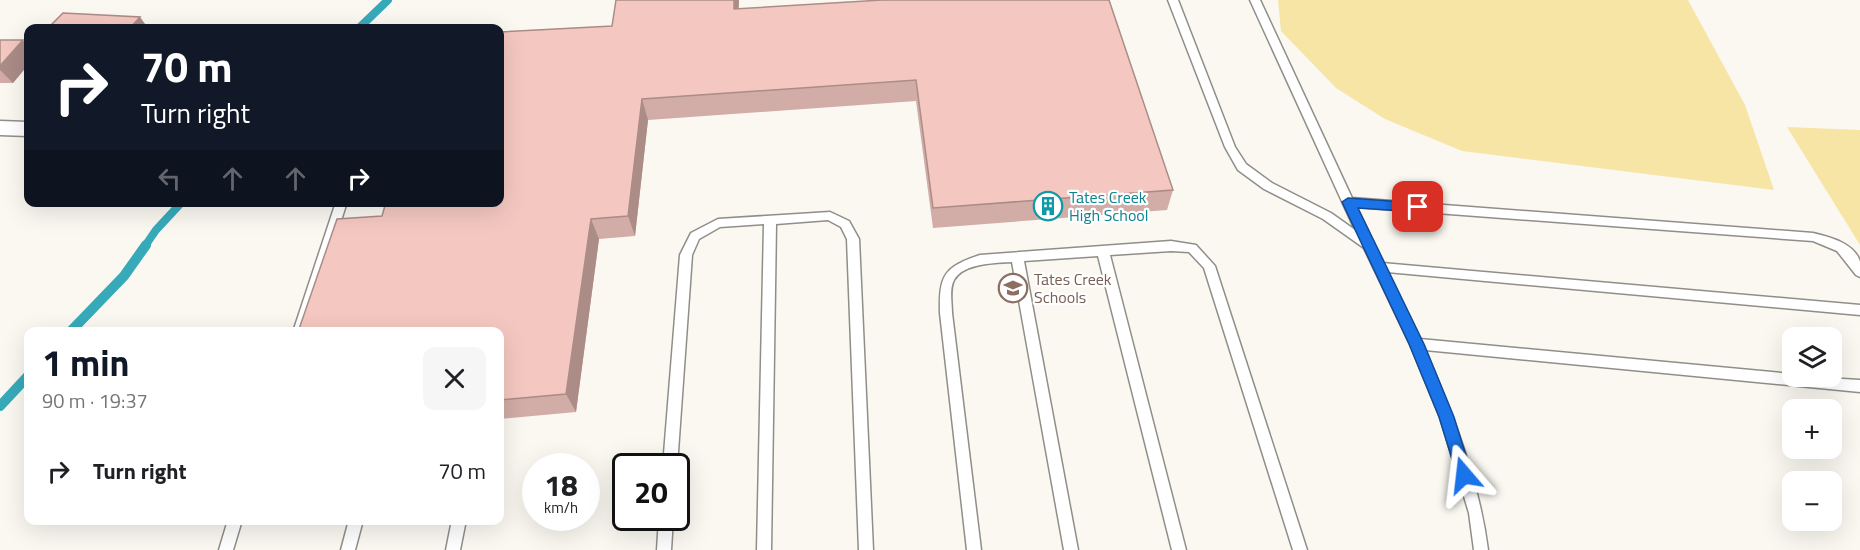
<!DOCTYPE html>
<html lang="en">
<head>
<meta charset="utf-8">
<style>
	body { margin:0; font-family:"Titillium Web",sans-serif; background:#f6f6f6; color:#202124; height:100vh; display:flex; flex-direction:column; font-size:22px; white-space:nowrap }
	* { box-sizing:border-box; margin:0 }
	p { font-size:20px; color:#757577 }
	.icon { flex:none; width:33px; height:33px; fill:none; stroke:currentColor; stroke-width:2; stroke-linecap:round; stroke-linejoin:round }
	.map { position:relative; flex:1; overflow:hidden }
	.details { position:absolute; left:24px; top:327px; width:480px; height:198px; display:flex; flex-direction:column; background:#fff; border-radius:12px; box-shadow:0 6px 24px #0002 }
	.details>* { flex:none }
	.banner { position:absolute; left:24px; top:24px; width:480px; height:183px; border-radius:12px; box-shadow:0 6px 24px #0002; background:#111827; color:#fff; overflow:hidden }
	.controls { position:absolute; left:1782px; top:327px; display:grid; gap:12px }
	.controls a { display:grid; place-items:center; width:60px; height:60px; border-radius:12px; background:#fff; box-shadow:0 6px 24px #0002; font-size:30px }
	.speed { position:absolute; left:522px; top:453px; display:flex; gap:12px; font-size:30px; font-weight:700; text-align:center }
	.speed>* { display:grid; place-content:center; width:78px; height:78px; border-radius:50%; background:#fff; box-shadow:0 6px 24px #0002; line-height:1 }
	.speed small { font-size:15px; font-weight:400 }
	.speed .limit { border:3px solid #111; border-radius:9px; background:#fff; color:#111 }
	.pin { position:absolute; display:grid; place-items:center; width:51px; height:51px; color:#fff; margin:-26px; border-radius:12px; box-shadow:0 3px 9px #0006 }
	.me { position:absolute; width:66px; margin:-33px; rotate:343deg; stroke-linejoin:round; filter:drop-shadow(0 0 4px #0008) }
	.turn { display:flex; align-items:center; gap:21px; height:126px; padding:0 18px; font-size:27px }
	.turn .icon { width:78px; height:78px; stroke-width:2.5 }
	.turn b { display:block; font-size:42px; line-height:51px }
	.lanes { display:flex; align-items:center; height:57px; padding:0 18px; background:#0003; justify-content:center; gap:30px; direction:ltr }
	.lanes .off { opacity:.35 }
	.round { display:grid; place-items:center; flex:none; width:63px; height:63px; border-radius:12px; background:#f6f6f6 }
	.head { display:flex; align-items:center; justify-content:space-between; height:102px; padding:0 18px }
	h1 { font-size:36px; font-weight:700; line-height:45px; color:#111827 }
	ul { padding:0; list-style:none }
	li { display:flex; align-items:center; gap:18px; height:84px; padding:0 18px }
	li div { flex:1 }
	li b { display:block; font-size:22px }
	li em { font-style:normal }
	.map>svg:first-child { display:block }
	.green { fill:#f6e5a4 }
	.lines { fill:none; stroke-linecap:round; stroke-linejoin:round }
	.stream-far1 { stroke:#37aaba; stroke-width:8 }
	.stream { stroke:#37aaba; stroke-width:10 }
	.lane-casing { stroke:#908e88; stroke-width:3 }
	.street-casing { stroke:#908e88; stroke-width:3 }
	.lane { fill:#fff; fill-rule:evenodd }
	.street { fill:#fff; fill-rule:evenodd }
	.wall { fill:#d2aca6 }
	.shaded-wall { fill:#ab8c87 }
	.building { fill:#f4c8c1; stroke:#ab8c87; stroke-width:1.5 }
	.route { fill:#1a73e8; stroke:#114b97; stroke-width:1.5 }
	.labels { text-anchor:middle; stroke-width:4.5; stroke-linejoin:round; paint-order:stroke }
	.culture-label { font-size:16px; fill:#0d838f; stroke:#fff; text-anchor:start }
	.education-label { font-size:16px; fill:#785e54; stroke:#fff; text-anchor:start }
</style>
</head>
<body>
<div class="map">
<svg width="1860" height="550" viewBox="0 0 1860 550">
	<rect width="100%" height="100%" fill="#faf8f1"/>
	<path class="green" d="M1278 0H1688L1745 105 1774 190 1462 151 1385 119 1336 88 1281 31Z
		M1787 127 1860 130V245Z"/>
	<g class="lines">
		<path class="stream-far1" d="M359 28 388 0
			M145 246 156 230 182 202"/>
		<path class="stream" d="M70 332 124 276 146 245
			M0 406 28 376"/>
		<g class="lane-casing">
			<path id="lane" d="M1168 0H1178L1235 147 1246 164 1272 183 1331 213 1355 230 1250 0H1260L1352 198 1813 233C1829 237 1855 243 1860 262 1860 266 1860 273 1860 277L1856 275 1837 251 1813 241 1356 207 1382 263 1860 305V315L1387 272 1420 339 1792 374V376L1860 380V392L1425 350C1453 415 1479 480 1488 550H1474L1469 513 1440 417 1410 344 1364 248 1323 219 1264 189 1238 170 1225 147Z
				M336 202H347L305 332H293Z
				M830 212 849 221 859 239 873 550H859L847 239 841 227 828 220 776 224 771 550H757L764 224 720 227 699 239 692 255 677 466H663L680 255 691 233 718 219Z
				M1171 241 1196 245 1215 266 1307 550H1293L1204 268 1189 252 1171 251 1110 255 1186 550H1172L1098 256 1024 261 1078 550H1064L1012 262C996 263 963 263 954 280 949 289 952 303 952 313L981 550H967L940 313C939 275 944 267 980 255Z
				M659 518H673L671 550H657Z
				M228 520H242L233 550H219Z
				M349 520H363L355 550H341Z
				M452 520H466L460 550H446Z"/>
		</g>
		<g class="street-casing">
			<path id="street" d="M0 121 28 122V136L0 135Z"/>
		</g>
		<use href="#lane" class="lane"/>
		<use href="#street" class="street"/>
	</g>
	<path class="wall" d="M616 0H739L738 9 882 0 1173 190 1167 210 933 228 916 101 648 120 635 236 599 239 576 412 500 419V332L382 216 612 26Z
		M0 40 28 47V65L13 83H0Z"/>
	<path class="shaded-wall" d="M734 0H739L738 30 734 9Z
		M140 17 148 28H130Z
		M23 40 28 47V50H27L28 52V65L13 83 0 70V66Z
		M642 99 648 120 635 236 628 216Z
		M591 219 599 239 576 412 566 394Z"/>
	<path class="building" d="M616 0H734V9L882 0H1109L1173 190 933 208 916 80 642 99 628 216 591 219 566 394 500 400V332H298L337 219 382 216 386 202H500V32L612 26Z
		M63 13 140 17 130 28H48Z
		M0 40H23L0 66Z"/>
	<path class="route" d="M1348 198 1418 203 1425 207 1418 212 1358 208 1424 344 1454 417 1472 475 1470 480 1464 482 1459 480 1457 475 1439 417 1409 344 1342 202Z"/>
	<defs>
		<g id="building-ring" transform="scale(1.5)"><circle r="9.5" fill="#fff" stroke="#0f9aa8" stroke-width="1.5"/><path d="M-4-6H4V6H1V3H-1V6H-4ZM-2.5-4.3h1.7v1.8h-1.7ZM.8-4.3h1.7v1.8H.8ZM-2.5-1h1.7V.8h-1.7ZM.8-1h1.7V.8H.8Z" fill="#0f9aa8"/></g>
		<g id="school-ring" transform="scale(1.5)"><circle r="9.5" fill="#fff" stroke="#8d6e63" stroke-width="1.5"/><path d="M0-5L7-2L0 1L-7-2ZM-4 1L0 2.5L4 1V4Q0 6-4 4Z" fill="#8d6e63"/></g>
	</defs>
	<g fill-rule="evenodd">
		<use href="#building-ring" x="1048" y="206"/>
		<use href="#school-ring" x="1013" y="288"/>
	</g>
	<g class="labels">
		<g class="culture-label">
			<text x="1069" y="203">Tates Creek<tspan x="1069" dy="18">High School</tspan></text>
		</g>
		<g class="education-label">
			<text x="1034" y="285">Tates Creek<tspan x="1034" dy="18">Schools</tspan></text>
		</g>
	</g>
</svg>
<div class="controls">
<a><svg class="icon" aria-label="layers" viewBox="0 0 24 24"><path d="M12 4l9 5-9 5-9-5zM3 14l9 5 9-5"/></svg></a>
<a>+</a>
<a>−</a>
</div>
<div class="speed"><div>18<small>km/h</small></div><div class="limit">20</div></div>
<div class="pin" style="left:1418px;top:207px;background:#d93025"><svg class="icon" aria-label="arrive" viewBox="0 0 24 24"><path d="M6 21V4h12l-3 4 3 4H6"/></svg></div>
<svg class="me" style="left:1464px;top:475px" viewBox="-20 -20 40 40"><path d="M0-17L14 15 0 8-14 15z" fill="#1a73e8" stroke="#fff" stroke-width="4"/></svg>
<div class="banner">
<div class="turn"><svg class="icon" aria-label="right" viewBox="0 0 24 24"><path d="M7 20v-9h11M14 6l5 5-5 5"/></svg><div><b>70 m</b>Turn right</div></div>
<div class="lanes"><svg class="icon off" aria-label="left" viewBox="0 0 24 24"><path d="M17 20v-9H6M10 6l-5 5 5 5"/></svg><svg class="icon off" aria-label="ahead" viewBox="0 0 24 24"><path d="M12 20V5M6 11l6-6 6 6"/></svg><svg class="icon off" aria-label="ahead" viewBox="0 0 24 24"><path d="M12 20V5M6 11l6-6 6 6"/></svg><svg class="icon" aria-label="right" viewBox="0 0 24 24"><path d="M7 20v-9h11M14 6l5 5-5 5"/></svg></div>
</div>
<section class="details">
<div class="head"><div><h1>1 min</h1><p>90 m · 19:37</p></div><a class="round"><svg class="icon" aria-label="close" viewBox="0 0 24 24"><path d="M6 6l12 12M18 6L6 18"/></svg></a></div>
<ul>
<li><svg class="icon" aria-label="right" viewBox="0 0 24 24"><path d="M7 20v-9h11M14 6l5 5-5 5"/></svg><div><b>Turn right</b></div><em>70 m</em></li>
</ul>
</section>
</div>
</body>
</html>
